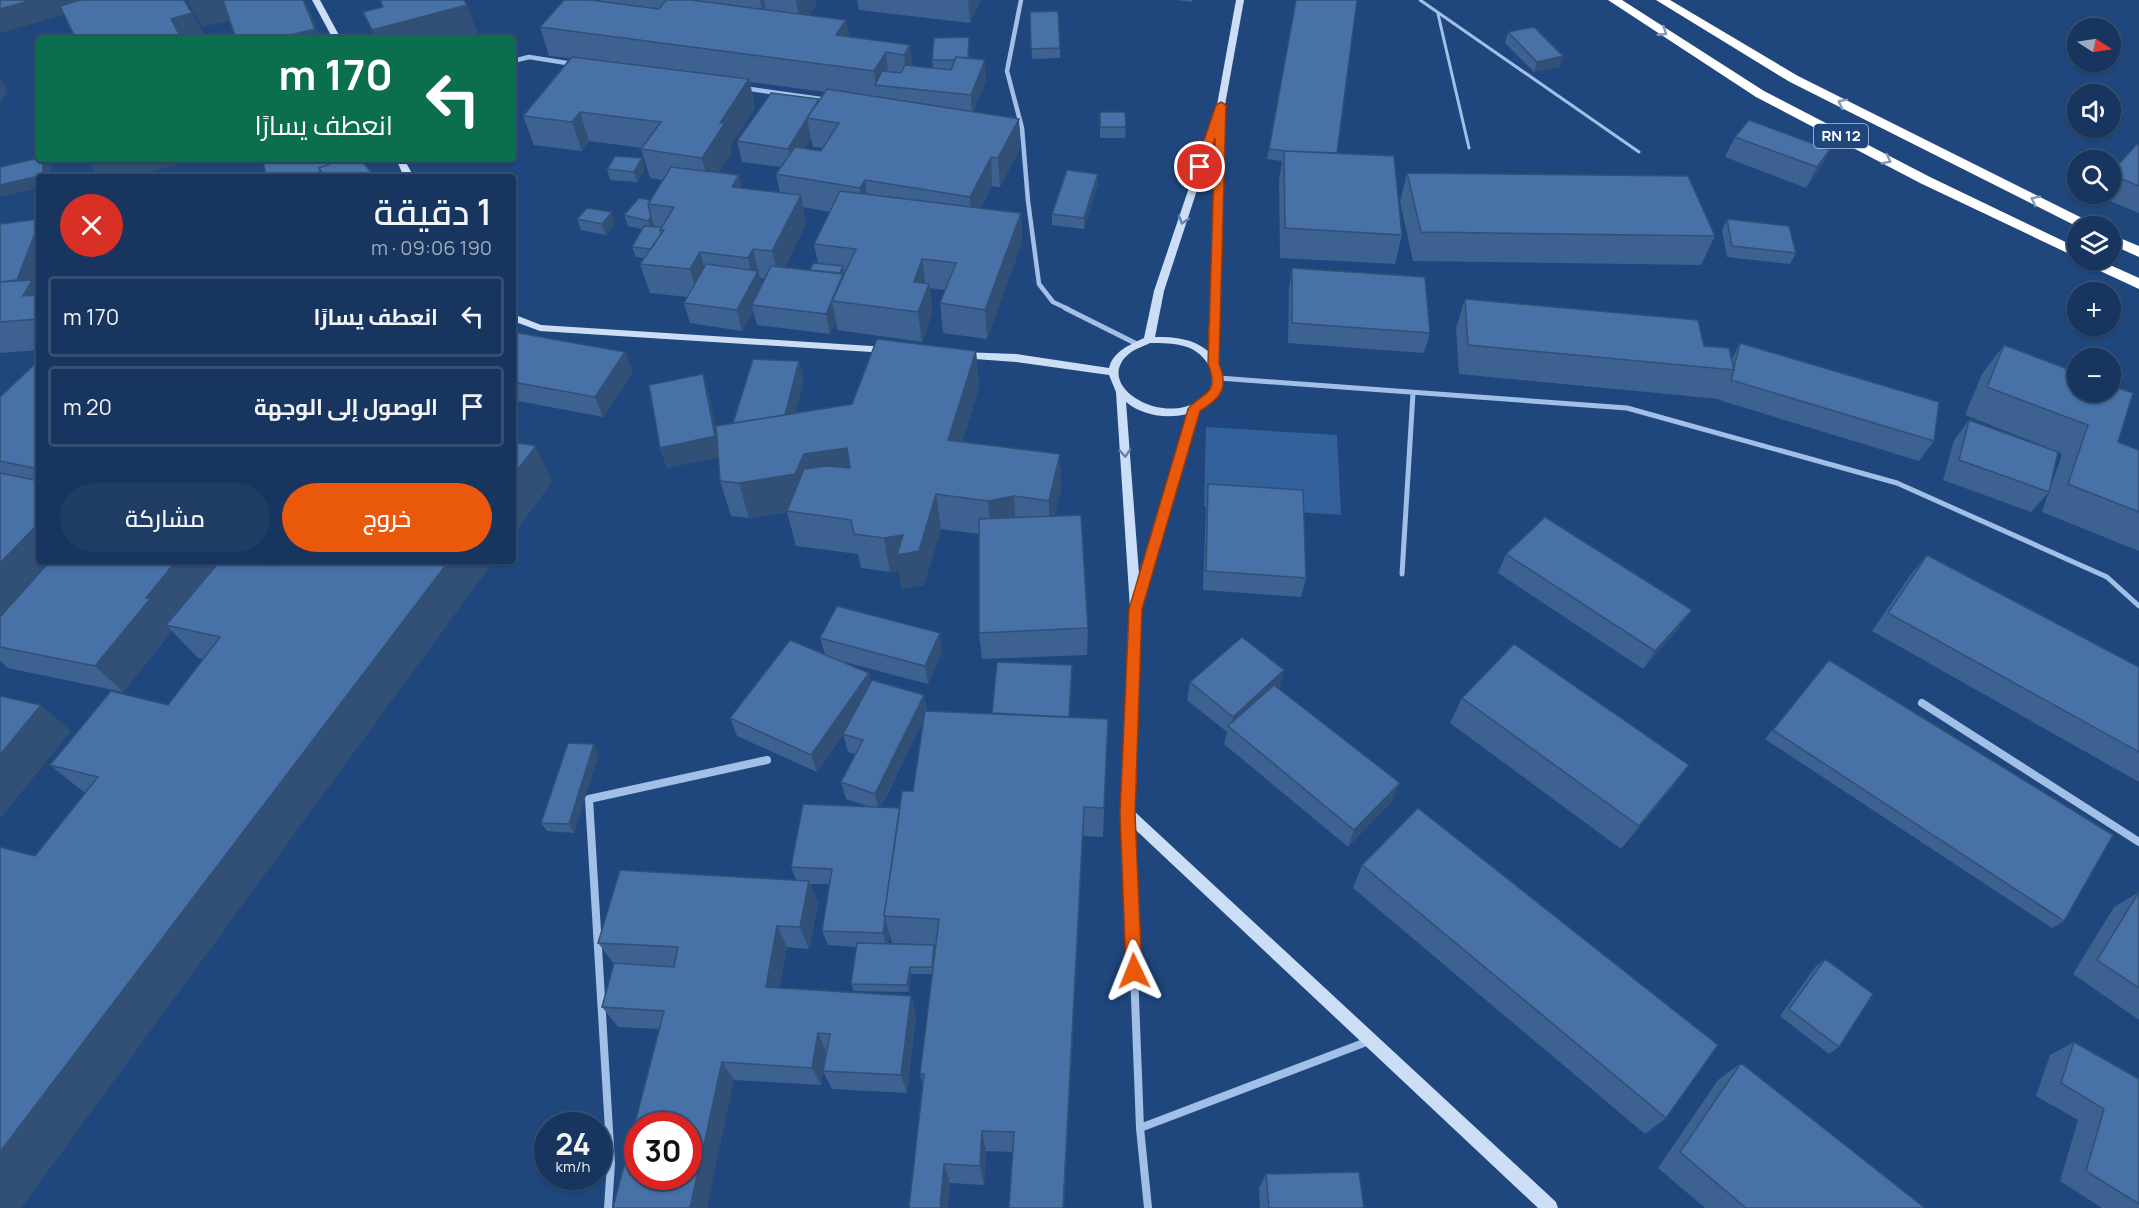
<!DOCTYPE html>
<html lang="ar">
<head>
<meta charset="utf-8">
<style>
	body { margin:0; font-family:Manrope,Cairo,sans-serif; background:#203d64; color:#f1f3f6; direction:rtl; height:100vh; display:flex; flex-direction:column; font-size:22px; white-space:nowrap }
	* { box-sizing:border-box; margin:0 }
	p { font-size:20px; color:#9eabbc }
	.icon { flex:none; width:33px; height:33px; fill:none; stroke:currentColor; stroke-width:2; stroke-linecap:round; stroke-linejoin:round }
	.map { position:relative; flex:1; overflow:hidden; direction:ltr }
	.details { position:absolute; left:36px; top:174px; width:480px; height:390px; display:flex; flex-direction:column; background:#17355e; border-radius:6px; box-shadow:0 2px 4px #0004,0 0 0 2px #365073; direction:rtl }
	.details>* { flex:none }
	.guide { position:absolute; left:36px; top:36px; width:480px; height:126px; border-radius:6px; box-shadow:0 2px 4px #0004,0 0 0 2px #365073; direction:rtl; background:#0b6e4f; color:#fff; overflow:hidden }
	.needle { width:39px; rotate:102deg }
	.tools { position:absolute; left:2067px; top:18px; display:grid; gap:12px }
	.tools a { display:grid; place-items:center; width:54px; height:54px; border-radius:50%; background:#17355e; box-shadow:0 2px 4px #0004,0 0 0 2px #365073; font-size:30px }
	.speed { position:absolute; left:534px; top:1112px; display:flex; gap:12px; font-size:30px; font-weight:700; text-align:center }
	.speed>* { display:grid; place-content:center; width:78px; height:78px; border-radius:50%; background:#17355e; box-shadow:0 2px 4px #0004,0 0 0 2px #365073; line-height:1 }
	.speed small { font-size:15px; font-weight:400 }
	.speed .limit { border:9px solid #d22; background:#fff; color:#111 }
	.pin { position:absolute; display:grid; place-items:center; width:51px; height:51px; color:#fff; margin:-26px; border:3px solid #fff; border-radius:50%; box-shadow:0 2px 6px #0007 }
	.me { position:absolute; width:66px; margin:-33px; rotate:358deg; stroke-linejoin:round; filter:drop-shadow(0 0 4px #0008) }
	.turn { display:flex; align-items:center; gap:21px; height:126px; padding:0 24px; font-size:27px }
	.turn .icon { width:78px; height:78px; stroke-width:2.5 }
	.turn b { display:block; font-size:42px; line-height:51px }
	.round { display:grid; place-items:center; flex:none; width:63px; height:63px; border-radius:32px; background:#203d64 }
	.head { display:flex; align-items:center; justify-content:space-between; height:102px; padding:0 24px }
	h1 { font-size:36px; font-weight:600; line-height:45px }
	.button { display:flex; gap:12px; margin-top:auto; padding:12px 24px }
	.button a { flex:1; height:69px; border-radius:36px; background:#ea580c; color:#fff; font-size:24px; font-weight:600; line-height:69px; text-align:center }
	.button a+a { background:#203d64; color:#f1f3f6 }
	ul { padding:0; list-style:none }
	li { display:flex; align-items:center; gap:18px; height:81px; margin:0 12px 9px; padding:0 12px; border:3px solid #365073; border-radius:6px }
	li div { flex:1 }
	li b { display:block; font-size:22px }
	li em { font-style:normal }
	.map>svg:first-child { display:block }
	.green { fill:#32619b }
	.lines { fill:none; stroke-linecap:round; stroke-linejoin:round }
	.lane { stroke:#a2c0e7; stroke-width:3 }
	.street-far2 { stroke:#a2c0e7; stroke-width:4.5 }
	.street-far1 { stroke:#a2c0e7; stroke-width:5 }
	.street { stroke:#a2c0e7; stroke-width:8 }
	.secondary { fill:#ccdef6; fill-rule:evenodd }
	.highway { fill:#fff; fill-rule:evenodd }
	.wall { fill:#3d6190; fill-rule:evenodd }
	.shaded-wall { fill:#324f75 }
	.building { fill:#4771a7; stroke:#324f75; stroke-width:1.5; fill-rule:evenodd }
	.oneway { stroke:#849ab8 }
	.oneway2 { stroke:#6483ad }
	.route { fill:#ea580c; stroke:#983908; stroke-width:1.5 }
	.labels { text-anchor:middle; stroke-width:5; stroke-linejoin:round; paint-order:stroke }
	.shield { fill:#1f477d; stroke:#bcc8d8; stroke-width:1.5 }
	.shield-label { font-size:15px; font-weight:bold; fill:#fff }
</style>
</head>
<body>
<div class="map">
<svg width="2139" height="1208" viewBox="0 0 2139 1208">
	<rect width="100%" height="100%" fill="#1f477d"/>
	<path class="green" d="M1206 427 1337 435 1341 515 1204 506Z"/>
	<g class="lines">
		<path class="lane" d="M1420 0 1639 152
			M1438 14 1469 148"/>
		<path class="street-far2" d="M1021 0 1007 71 1022 128 1028 201 1039 284 1053 302 1068 309
			M513 61 529 57 573 64
			M743 88 828 100"/>
		<path class="street-far1" d="M1065 308 1137 344
			M1219 378 1627 408 1897 483 2107 577 2139 606
			M1402 574 1413 393"/>
		<path class="street" d="M1922 703 2139 842
			M1128 816 1140 1128 1148 1208
			M1140 1128 1369 1041
			M608 1208 611 1163 589 799 767 760"/>
		<path class="secondary" d="M312 0H320L341 39H333Z
			M1236 0H1244L1225 105 1221 117 1225 119 1218 363C1228 384 1218 400 1199 411L1142 603 1135 812 1556 1202 1558 1208H1538L1123 818 1121 814 1130 609 1116 392 1109 375 1016 362 961 358 956 355 961 352 1016 354 1109 368C1113 351 1130 345 1144 338L1154 291 1217 105ZM1216 132 1208 351C1192 338 1174 337 1155 337L1164 291ZM1150 343C1162 343 1176 343 1187 347 1212 356 1223 387 1197 402 1157 425 1092 383 1130 353 1135 349 1144 346 1150 343ZM1126 402C1143 416 1167 419 1187 414L1139 574Z
			M396 159H404L414 177H404Z
			M513 314 541 325 887 347 892 350 887 353 540 331 513 321Z"/>
		<path class="highway" d="M1608 0H1622L1764 91 1930 177 2078 248V258L1920 183 1756 97Z
			M1656 0H1670L1798 76 2092 223 2094 226 2078 227 1790 82Z
			M2110 234 2139 246V257L2110 244Z
			M2081 260H2099L2139 278V289L2083 263Z"/>
	</g>
	<path class="wall" d="M600 0H815L816 6 809 15 846 20 849 37 910 45 912 66 933 68 932 60 969 48V58L986 80 973 112 1019 119 1020 148 1000 187 992 186 981 208 1021 213 1022 242 987 339 943 333 940 303 945 290 930 288 932 313 922 342 837 330 836 321 830 334 757 325 753 311 742 331 690 323 684 303 687 297 650 293 640 264 644 258 636 257 632 247 642 229 628 226 624 215 650 200 662 180 650 178 641 149 643 148 589 141 582 151 534 145 523 116 570 58 549 56 540 27 601 1ZM750 82 825 92 819 101V99L737 141 742 162 781 167 776 174 780 193 743 188 719 172 732 152 730 146 755 108ZM811 138 813 147 823 148 821 151 804 148ZM803 207 830 212 814 244 818 263 810 270 785 267 806 224ZM760 278 765 279 761 285Z
		M857 0H981L970 23 859 10Z
		M1177 0H1192V2Z
		M1030 12 1060 48V58L1032 59Z
		M1508 32 1560 67 1534 72 1505 43Z
		M1100 112 1126 127 1125 138H1100Z
		M1735 137 1830 150 1819 170 1806 188 1725 157Z
		M2139 145V213L2095 195V194H2110V173Z
		M1269 149 1337 153 1402 235 1395 264 1280 258 1279 180 1282 161 1267 159Z
		M607 169H645L637 182 610 180Z
		M1407 173 1715 236 1701 265 1413 261 1400 202Z
		M1098 174V184L1084 229 1052 225V214Z
		M577 219 615 223 606 235 581 230Z
		M1727 219 1796 253 1790 264 1727 257 1722 230Z
		M0 224 39 288V350L0 353Z
		M1292 268 1430 333 1424 353 1288 343 1289 289Z
		M1465 299 1704 346 1732 359 1740 343 1934 441 1919 461 1719 400 1721 395 1719 399 1459 374 1456 328Z
		M513 332 625 352 633 372 603 417 513 400Z
		M2004 345 2118 442 2139 450V551L2042 512 2049 492 2031 512 1943 480 1954 440 1969 420 2054 450 1965 415 1982 374ZM2058 452 2062 454 2049 492Z
		M976 351 979 387 962 442 1061 489 1054 516 1088 628 1087 655 982 659 979 633V534L941 529 924 585 902 589 899 571 890 572 861 568 858 554 796 546 787 512 749 518 731 516 720 481 718 457 667 468 660 448 703 374 709 395 716 428 733 423 804 381 795 413 852 404Z
		M39 364V561L273 566 494 561 35 856 85 793 50 765 168 705 203 659 198 658 172 631 123 692 8 668 0 661V397Z
		M1208 484 1306 578 1301 597 1203 590 1206 504Z
		M1506 554 1692 610 1679 628 1643 669 1498 573Z
		M1927 555 2139 667V782L1872 631 1911 574Z
		M820 638 942 652 928 684 837 660 869 673 871 682 924 695 927 711 992 714 1072 665 1070 717 1108 719 1103 837 1083 836 1064 1208H1009L1013 1152 986 1151 984 1185 950 1183 947 1208 923 1085 920 1074 932 974H911L909 992 854 991 851 984 856 947 828 945 822 931 830 884H810L818 903 809 949 787 947 779 988 911 996 916 1015 907 1093 832 1089 823 1071 821 1085 734 1080 659 1029 618 1027 602 1007 614 964 598 943 796 880 791 867 867 806 846 799 841 782 855 754 848 752 843 734 845 732 817 772 737 736 730 718 825 654ZM923 721 913 791 900 808 881 807ZM889 933 892 943 912 944H888Z
		M1829 660 2064 921 2052 928 1765 739Z
		M1190 682 1280 688 1279 689 1393 800 1348 847 1224 744 1227 732 1187 700Z
		M1462 698 1689 765 1671 789 1621 849 1450 723Z
		M599 753 574 833 547 831 541 823Z
		M1362 865 1666 1118 1645 1134 1353 888Z
		M2139 892V1020L2073 974 2114 907Z
		M1825 959 1839 1047 1829 1054 1780 1016 1816 966Z
		M2074 1042 2139 1079V1208H2102L2060 1181 2078 1120 2036 1096 2050 1055Z
		M1741 1063 1925 1208H1705L1658 1168 1718 1080Z
		M1266 1174 1364 1208H1260L1259 1188Z"/>
	<path class="shaded-wall" d="M32 0H92L95 6 0 33V9Z
		M187 0H225L235 19 202 27Z
		M303 0H305L321 39H292L290 35Z
		M760 0H764L768 22 765 26Z
		M796 0H815L816 6 801 27Z
		M968 0H981L970 23Z
		M467 5 480 39H376L372 30Z
		M192 13 207 39H162L171 19Z
		M846 20 851 48 836 35Z
		M910 45 913 73 907 83 904 55Z
		M886 52 889 81 876 85 874 71Z
		M1563 56 1560 67 1534 72 1537 62Z
		M985 60 986 80 972 115 971 95Z
		M0 79 8 91 0 104Z
		M749 79 755 108 730 146 732 152 710 187 702 158 720 123Z
		M819 99 822 120 807 118 811 138 792 169 788 149Z
		M580 112 589 141 582 151 572 122Z
		M1019 119 1020 148 1000 187 998 158Z
		M1830 150 1819 170 1806 188 1817 167Z
		M991 157 992 186 972 227 970 197Z
		M642 158 645 169 637 182 634 172Z
		M43 159H44L51 168 50 177H39V188L0 197V185Z
		M109 159H197L131 177H99L90 164Z
		M320 172 323 177H307V175Z
		M1098 174V184L1084 229V218Z
		M739 175 746 204 732 187Z
		M865 180 869 209 864 217 860 188Z
		M801 195 806 224 779 280 772 251Z
		M612 212 615 223 606 235 602 224Z
		M1021 213 1022 242 987 339 985 310Z
		M651 217 655 227 651 231 648 221Z
		M39 223V285L38 287 39 288V316L0 282Z
		M753 249 763 292 752 305 753 311 742 331 737 310 753 280 748 258Z
		M700 252 708 281 698 299 690 269Z
		M922 259 926 288 914 282Z
		M843 266 845 276 832 301 836 321 830 334 826 314Z
		M929 284 932 313 922 342 918 312Z
		M976 351 979 387 952 475 948 440Z
		M625 352 633 372 603 417 595 397Z
		M799 361 804 381 787 445 782 425Z
		M703 374 709 395 722 456 667 468 660 448Z
		M536 446 552 482 513 536V476Z
		M847 448 854 483 804 509 749 518 739 483 804 454Z
		M1060 454 1061 489 1050 536 1049 501Z
		M936 494 941 529 924 585 902 589 899 571 890 572 884 538Z
		M1014 496 1016 531 991 535 988 501Z
		M39 523V561H51L0 621V563Z
		M176 561H222L166 625 172 631 123 692 95 666 146 598Z
		M449 561H494L21 1208H0V1152Z
		M1692 610 1679 628 1643 669 1655 651Z
		M940 633 942 652 928 684 925 666Z
		M1072 665V684L1069 734V717Z
		M1284 670 1280 688 1233 731 1231 729 1233 717Z
		M869 673 873 691 817 772 811 755Z
		M924 695 927 713 879 810 875 794Z
		M41 705 71 731 0 819V755Z
		M594 744 599 753 574 833 569 824Z
		M1689 765 1671 789 1621 849 1639 826Z
		M1400 783 1393 800 1348 847 1354 830Z
		M1084 807 1083 836 1064 1208H1063Z
		M809 881 818 903 809 949 800 927Z
		M885 918 889 933 887 948 883 933Z
		M777 926 787 947 776 1007 766 987Z
		M910 967 911 974 909 992 907 985Z
		M911 996 916 1015 907 1093 901 1075Z
		M818 1033 826 1052 821 1085 812 1068Z
		M722 1062 734 1080 707 1208H690Z
		M982 1131 986 1151 984 1185 980 1166Z
		M944 1164 950 1183 947 1208H940Z"/>
	<path class="building" d="M0 0H32L0 9Z
		M81 0H184L192 13 171 19 179 34 162 39H76L60 6Z
		M223 0H303L315 29 290 35 292 39H236Z
		M380 0H464L467 5 372 30 363 12 383 7Z
		M564 0H590L659 9 666 0H691L846 20 836 35 910 45 904 55 886 52 874 71 540 27Z
		M1296 0H1357L1337 153 1286 151 1269 149Z
		M1058 11 1060 48 1031 49 1030 12Z
		M1534 27 1563 56 1537 62 1508 32Z
		M969 37 968 58 956 57 955 60H932L934 38Z
		M572 57 749 79 720 123H725L702 158 641 149 661 122 580 112 572 122 523 116Z
		M956 57 985 60 971 95 875 85 882 71 901 73 905 65 951 70Z
		M827 89 1019 119 998 158 991 157 970 197 865 180 860 188 776 174 795 147 821 151 839 123 807 118Z
		M771 93 819 99 788 149 737 141Z
		M1100 112H1125L1126 127H1100Z
		M1749 120 1830 150 1817 167 1735 137Z
		M2137 144 2139 145V186L2110 174Z
		M1284 151 1394 156 1402 235 1285 228Z
		M615 156 642 158 634 172 607 169Z
		M39 158V159H43V175L0 185V167Z
		M89 159H109L90 164Z
		M262 159H340V160L319 168 320 172 307 175V177H267Z
		M343 159H360L375 177H325L319 168Z
		M671 167 739 175 732 187 801 195 772 251 753 249 748 258 700 252 690 269 640 264 664 230H660L674 207 648 204Z
		M1067 170 1098 174 1084 218 1052 214Z
		M1407 173 1688 176 1715 236 1421 232Z
		M840 191 1021 213 985 310 940 303 956 263 922 259 914 282 929 284 918 312 832 301 856 249 814 244Z
		M639 198 650 200 648 204 651 217 648 221 624 215Z
		M587 208 612 212 602 224 577 219Z
		M39 219V223L17 280 0 282V224Z
		M1727 219 1789 226 1796 253 1732 246Z
		M644 226 662 227 660 230 661 234 651 249 632 247Z
		M813 263 843 266 840 273 810 270Z
		M706 264 758 271 737 310 684 303Z
		M771 266 843 274 826 314 752 305Z
		M1292 268 1425 277 1430 333 1292 323Z
		M32 280 23 296 39 295V317L38 319 0 322V282Z
		M1465 299 1698 320 1704 346 1729 348 1734 370 1468 345Z
		M513 332 625 352 595 397 513 382Z
		M877 339 976 351 948 440 1060 454 1049 501 1014 496 988 501 936 494 919 551 897 555 903 535 884 538 854 534 851 520 787 511 804 469 826 466 850 468 847 448 804 454 795 474 739 483 720 481 716 426 852 404Z
		M1740 343 1939 402 1934 441 1731 380 1734 370V367Z
		M2004 345 2078 373V392H2110V385L2133 393 2118 442 2139 450V512L2068 484 2088 425 1987 387Z
		M753 359 799 361 785 415 733 423Z
		M35 364H39V469L0 461V397Z
		M703 374 715 436 660 448 649 385Z
		M1969 420 2058 452 2049 492 1959 460Z
		M513 442 536 446 513 476Z
		M0 473 39 481V523L0 563Z
		M1208 484 1303 490 1306 578 1206 571Z
		M1081 515 1088 628 979 633V519Z
		M1545 517 1692 610 1655 651 1506 554Z
		M1927 555 2139 667V752L1888 613Z
		M50 561H176L146 598 150 599 95 666 0 647V617Z
		M220 561H250L273 566 277 561H449L0 1152V847L35 856 98 777 50 765 111 691 168 705 220 637 166 625Z
		M837 606 940 633 925 666 820 638Z
		M1242 637 1284 670 1233 717 1190 682Z
		M790 640 869 673 811 755 730 718Z
		M1514 644 1689 765 1639 826 1462 698Z
		M1829 660 2113 835 2064 921 1773 730Z
		M997 662 1072 665 1069 717 992 713Z
		M872 680 924 695 875 794 841 782 863 740 843 734Z
		M1274 685 1400 783 1354 830 1228 726Z
		M0 696 41 705 0 755Z
		M925 711 1108 719 1104 808 1084 807 1063 1208H1009L1014 1132 982 1131 980 1166 944 1164 940 1208H909L924 1074H920L939 919 884 916 902 791H913Z
		M568 743 594 744 569 824 541 823Z
		M803 804 900 808 884 916 885 918 883 933 822 931 832 869 791 867Z
		M1418 808 1718 1045 1666 1118 1362 865Z
		M620 870 809 881 800 927 777 926 766 987 911 996 901 1075 823 1071 830 1034 818 1033 812 1068 722 1062 690 1208H613L664 1011 602 1007 614 963 674 967 678 947 598 943ZM638 1125H688V1176H638Z
		M2139 892V988L2097 960Z
		M857 943 934 945 932 967H910L907 985 851 984Z
		M1825 959 1873 994 1839 1047 1789 1009Z
		M2074 1042 2139 1079V1204L2086 1171 2104 1109 2061 1083Z
		M1741 1063 1925 1208H1746L1680 1152Z
		M1359 1172 1364 1208H1269L1266 1174Z"/>
	<defs><path id="oneway-chevron" d="M-2-3.5L2.5 0L-2 3.5" fill="none" stroke-width="1.6" stroke-linecap="round" stroke-linejoin="round" transform="scale(1.5)"/></defs>
	<g class="oneway">
		<use href="#oneway-chevron" transform="translate(1663 32) rotate(33)"/>
		<use href="#oneway-chevron" transform="translate(1842 103) rotate(-153)"/>
		<use href="#oneway-chevron" transform="translate(1887 160) rotate(28)"/>
		<use href="#oneway-chevron" transform="translate(2035 200) rotate(-153)"/>
	</g>
	<g class="oneway2">
		<use href="#oneway-chevron" transform="translate(1183 220) rotate(108)"/>
		<use href="#oneway-chevron" transform="translate(1125 453) rotate(86)"/>
	</g>
	<path class="route" d="M1221 102 1226 105 1219 364C1229 388 1221 398 1200 411L1142 609 1135 814 1142 971 1140 976 1134 979 1128 976 1126 971 1120 814 1129 609 1188 409C1204 390 1220 396 1208 364L1215 138 1206 167 1200 170 1195 167 1216 105Z"/>
	<g class="labels">
		<rect class="shield" x="1814" y="124" width="54" height="24" rx="4.5"/>
		<g class="shield-label">
			<text x="1841" y="141">RN 12</text>
		</g>
	</g>
</svg>
<div class="tools">
<a><svg class="needle" viewBox="-14 -14 28 28"><path d="M0-13l5 13h-10z" fill="#e53935"/><path d="M0 13l5-13h-10z" fill="#9eabbc"/></svg></a>
<a><svg class="icon" aria-label="sound" viewBox="0 0 24 24"><path d="M4 9h4l5-4v14l-5-4H4zM17 9q2 3 0 6"/></svg></a>
<a><svg class="icon" aria-label="search" viewBox="0 0 24 24"><circle cx="10" cy="10" r="6"/><path d="M15 15l6 6"/></svg></a>
<a><svg class="icon" aria-label="layers" viewBox="0 0 24 24"><path d="M12 4l9 5-9 5-9-5zM3 14l9 5 9-5"/></svg></a>
<a>+</a>
<a>−</a>
</div>
<div class="speed"><div>24<small>km/h</small></div><div class="limit">30</div></div>
<div class="pin" style="left:1200px;top:167px;background:#d93025"><svg class="icon" aria-label="arrive" viewBox="0 0 24 24"><path d="M6 21V4h12l-3 4 3 4H6"/></svg></div>
<svg class="me" style="left:1134px;top:971px" viewBox="-20 -20 40 40"><path d="M0-17L14 15 0 8-14 15z" fill="#ea580c" stroke="#fff" stroke-width="4"/></svg>
<div class="guide">
<div class="turn"><svg class="icon" aria-label="left" viewBox="0 0 24 24"><path d="M17 20v-9H6M10 6l-5 5 5 5"/></svg><div><b>170 m</b>انعطف يسارًا</div></div>
</div>
<section class="details">
<div class="head"><div><h1>1 دقيقة</h1><p>190 m · 09:06</p></div><a class="round" style="background:#d93025;color:#fff"><svg class="icon" aria-label="close" viewBox="0 0 24 24"><path d="M6 6l12 12M18 6L6 18"/></svg></a></div>
<ul>
<li><svg class="icon" aria-label="left" viewBox="0 0 24 24"><path d="M17 20v-9H6M10 6l-5 5 5 5"/></svg><div><b>انعطف يسارًا</b></div><em>170 m</em></li>
<li><svg class="icon" aria-label="arrive" viewBox="0 0 24 24"><path d="M6 21V4h12l-3 4 3 4H6"/></svg><div><b>الوصول إلى الوجهة</b></div><em>20 m</em></li>
</ul>
<div class="button"><a>خروج</a><a>مشاركة</a></div>
</section>
</div>
</body>
</html>
